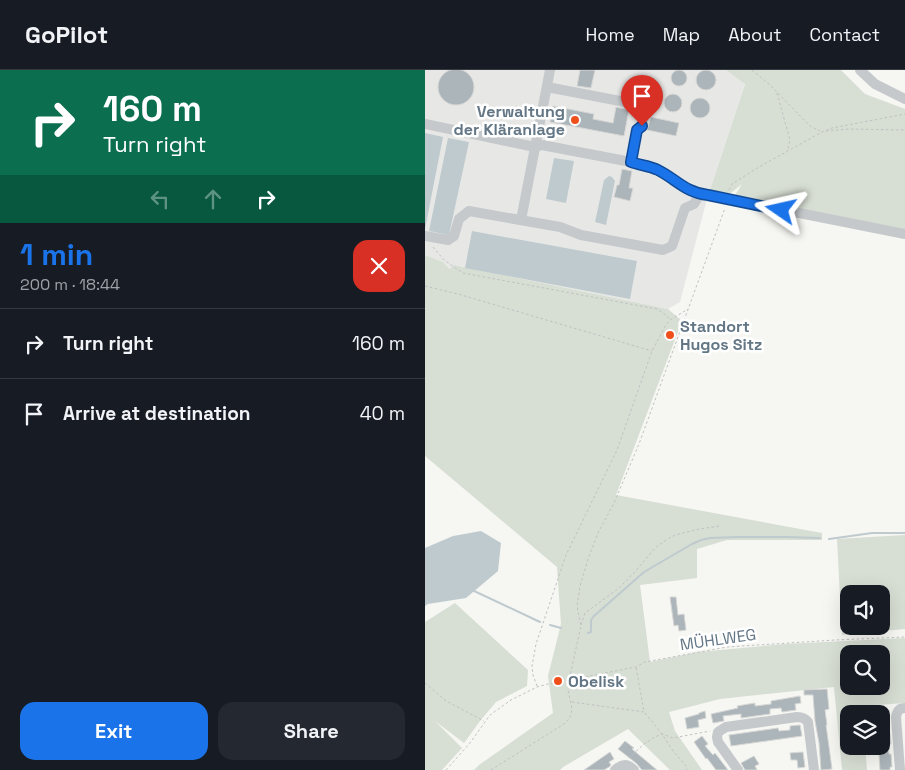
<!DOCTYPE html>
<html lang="en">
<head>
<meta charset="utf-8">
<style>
	body { margin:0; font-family:"Space Grotesk",sans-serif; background:#242831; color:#f1f3f6; height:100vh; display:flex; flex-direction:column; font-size:19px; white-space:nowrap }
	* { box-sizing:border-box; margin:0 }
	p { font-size:16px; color:#9ea1a6 }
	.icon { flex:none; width:28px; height:28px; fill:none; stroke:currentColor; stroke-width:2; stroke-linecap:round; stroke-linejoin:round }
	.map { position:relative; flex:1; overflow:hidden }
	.side { display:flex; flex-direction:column; background:#171b24; width:425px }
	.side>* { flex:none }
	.banner { background:#0b6e4f; color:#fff; overflow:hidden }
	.buttons { position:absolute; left:415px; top:515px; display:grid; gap:10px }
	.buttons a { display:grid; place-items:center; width:50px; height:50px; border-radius:10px; background:#171b24; box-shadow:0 5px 20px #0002; font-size:25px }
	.pin { position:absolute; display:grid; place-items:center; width:42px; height:42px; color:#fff; margin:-51px -21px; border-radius:50% 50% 50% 0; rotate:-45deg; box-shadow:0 0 5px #0007 }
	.pin .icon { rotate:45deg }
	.me { position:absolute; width:55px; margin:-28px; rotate:281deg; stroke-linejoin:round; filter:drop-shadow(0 0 4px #0008) }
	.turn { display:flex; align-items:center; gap:18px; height:105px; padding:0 20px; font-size:22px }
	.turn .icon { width:65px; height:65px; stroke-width:2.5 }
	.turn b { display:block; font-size:35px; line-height:42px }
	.lanes { display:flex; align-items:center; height:48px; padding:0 20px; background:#0003; justify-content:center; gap:25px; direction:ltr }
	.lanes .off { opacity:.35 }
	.round { display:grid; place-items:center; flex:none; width:52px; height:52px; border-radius:15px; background:#242831 }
	.headline { display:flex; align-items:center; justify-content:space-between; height:85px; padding:0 20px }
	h1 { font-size:30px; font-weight:600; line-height:38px; color:#1a73e8 }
	.primary-button { display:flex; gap:10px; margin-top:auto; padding:10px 20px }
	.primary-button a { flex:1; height:58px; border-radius:15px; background:#1a73e8; color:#fff; font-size:20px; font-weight:600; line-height:58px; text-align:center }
	.primary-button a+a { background:#242831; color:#f1f3f6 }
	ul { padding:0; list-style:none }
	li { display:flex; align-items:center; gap:15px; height:70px; padding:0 20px; border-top:1px solid #363941 }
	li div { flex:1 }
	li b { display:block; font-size:19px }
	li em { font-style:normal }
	header { display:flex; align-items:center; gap:30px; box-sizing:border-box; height:70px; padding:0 25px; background:#171b24; border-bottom:1px solid #363941 }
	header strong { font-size:24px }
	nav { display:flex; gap:28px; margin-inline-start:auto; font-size:18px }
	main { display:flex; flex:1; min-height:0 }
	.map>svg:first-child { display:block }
	.built { fill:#e7e8e6 }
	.green { fill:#d7ded3; fill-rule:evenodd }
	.water { fill:#bfcacf }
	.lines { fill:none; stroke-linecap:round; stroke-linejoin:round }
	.stream { stroke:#bfcacf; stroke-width:2 }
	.building { fill:#acb5ba; stroke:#d7d7d5 }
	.path { stroke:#bfc1c3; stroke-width:1; stroke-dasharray:2.5 2.5; stroke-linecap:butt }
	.minor { stroke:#c5c9cc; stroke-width:10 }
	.route-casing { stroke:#114b97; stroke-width:12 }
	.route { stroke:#1a73e8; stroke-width:9 }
	.poi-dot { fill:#ee4f1b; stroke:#fff; stroke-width:2 }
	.labels { text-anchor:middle; stroke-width:5; stroke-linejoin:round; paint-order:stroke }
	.poi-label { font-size:16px; font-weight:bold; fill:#637685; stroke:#fff; text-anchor:start }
	.street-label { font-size:16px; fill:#637685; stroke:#fff }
</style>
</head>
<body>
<header>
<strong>GoPilot</strong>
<nav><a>Home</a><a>Map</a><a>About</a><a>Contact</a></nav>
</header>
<main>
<section class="side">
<div class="banner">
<div class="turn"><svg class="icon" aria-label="right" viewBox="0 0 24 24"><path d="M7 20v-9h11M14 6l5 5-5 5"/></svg><div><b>160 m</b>Turn right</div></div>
<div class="lanes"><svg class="icon off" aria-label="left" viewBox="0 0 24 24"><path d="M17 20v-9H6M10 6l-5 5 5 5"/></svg><svg class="icon off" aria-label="ahead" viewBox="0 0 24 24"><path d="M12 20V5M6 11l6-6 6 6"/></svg><svg class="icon" aria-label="right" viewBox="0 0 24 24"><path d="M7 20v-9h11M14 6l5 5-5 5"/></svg></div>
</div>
<div class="headline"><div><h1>1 min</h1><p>200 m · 18:44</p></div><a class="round" style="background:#d93025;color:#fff"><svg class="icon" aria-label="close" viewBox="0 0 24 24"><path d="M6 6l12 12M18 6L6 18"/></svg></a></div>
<ul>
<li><svg class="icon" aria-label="right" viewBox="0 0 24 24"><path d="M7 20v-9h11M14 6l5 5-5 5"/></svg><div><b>Turn right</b></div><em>160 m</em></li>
<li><svg class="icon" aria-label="arrive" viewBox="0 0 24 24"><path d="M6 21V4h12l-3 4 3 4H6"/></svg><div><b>Arrive at destination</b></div><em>40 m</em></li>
</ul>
<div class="primary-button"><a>Exit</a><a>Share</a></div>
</section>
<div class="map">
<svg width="480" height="700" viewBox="0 0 480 700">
	<rect width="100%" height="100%" fill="#f6f6f2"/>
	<path class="built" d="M0 0H301L320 13 282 129 255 232 243 239 30 195 26 199 18 192 0 185Z"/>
	<path class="green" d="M301 0H416L440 24 480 39V160L309 127 317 114 302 126 282 129 320 14Z
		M0 185 18 192 25 199 29 195 243 239 257 251 191 425 397 463V470H302L272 479V508L215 515 225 592 273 582 360 574 480 568V633L437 636V644H424V676H440L442 700H417L409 617 295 629 244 642 250 661 277 700H245L203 659 138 697 135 700H49L54 695 128 643 123 606 136 554 132 497 0 386ZM424 584H456V616H424Z
		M480 465V559L417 565 412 469ZM424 524H456V556H424Z
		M30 533 103 600 102 616 71 632 55 651 39 673 10 651 37 678 17 700H0V552Z"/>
	<path class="water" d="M0 63 18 67 0 159Z
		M23 68 44 72 24 165 4 161Z
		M129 88 149 91 141 133 121 129Z
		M184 106 187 107 190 111 181 155 170 152 179 110Z
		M47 161 212 191 205 229 40 198Z
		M56 461 76 473 73 501 41 528 3 534 0 536V478L28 466Z"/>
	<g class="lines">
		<path class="stream" d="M404 469 447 463H480
			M47 520 115 552
			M125 555 136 558
			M163 563 166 562V550L169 546 219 502 267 474 276 470 285 468 313 467H361L395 468H394"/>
	</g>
	<path class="building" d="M13 17a18 18 0 1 1 36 0a18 18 0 1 1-36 0Z
		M271 10a10 10 0 1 1 20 0a10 10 0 1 1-20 0Z
		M246 8a8 8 0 1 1 16 0a8 8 0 1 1-16 0Z
		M155 0H170L166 18 152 16Z
		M239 33a9 9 0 1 1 18 0a9 9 0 1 1-18 0Z
		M265 38a10 10 0 1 1 20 0a10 10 0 1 1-20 0Z
		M128 36 169 44 168 49 188 53 191 37 204 40 199 66 125 52Z
		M226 47 254 53 251 66 222 60Z
		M197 99 207 101 204 118H208L205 131 189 127 192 115H194Z
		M245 527H251L253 545 259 544 261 560 254 561 253 555 249 556Z
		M402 619 404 639 400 640 402 655H401L407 699 396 700 394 673 390 651 388 625H379V620Z
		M375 626 376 633 370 634 371 640 357 642 356 638 345 639V644L316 648V644L298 646 299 651 288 653 286 644 313 638 312 636 330 633V636L346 634V631Z
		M456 640H464V664H465L466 674H463L464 684H466L467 697H465V700H455L454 685H455V680H456Z
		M280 641 281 648 273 650 274 657 262 659 260 648 274 644V643Z
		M375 655 377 666 306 676 304 665 353 658 354 661 365 660V656Z
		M277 666 283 674 280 676 288 685 290 683 303 700H291L282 688 281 689 269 672Z
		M200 671 209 678 207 679 232 700H217L211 693 193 679Z
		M185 682 189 689 184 692 186 695 184 697 179 700H159Z
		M378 682 380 697 373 698 372 690H366L365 683Z
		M329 686 334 694 330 696 332 700H320L316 693Z"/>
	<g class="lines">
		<path class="path" d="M327 0 345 15 385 56 395 61
			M352 23 365 70 363 79
			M401 61 424 59 480 60
			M304 120 307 114 334 97 397 62 407 58 480 44
			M8 177 19 190 38 203 232 239 242 246 244 249
			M0 216 33 224 227 281
			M156 555 160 543 194 518 208 504 230 478 241 470 250 465 274 459 295 456
			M0 613 21 631 59 651
			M112 616 108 605 107 596 111 574 141 485 192 380 227 281 241 255 245 250 263 239
			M147 632 219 642 211 597
			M220 643 237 664 248 681 261 696 262 700
			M204 688 219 674 230 667 237 664 248 668 285 661
			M21 700 45 673 65 645 86 630 112 617 123 614 211 597 220 592 302 577 410 570 480 567
			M66 700 139 654 144 649 146 645 147 638 143 620 144 610 156 556 152 536 155 516 163 489 173 463 189 433 214 374 300 138"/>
		<path class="minor" d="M435 0 450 14 480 29
			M122 17 221 36 217 56 212 60 206 92
			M0 54 110 77 117 75 206 92 232 100 265 121 275 124 283 125 480 164
			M96 150 125 0
			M0 166 23 170 29 166 34 149 44 141 135 157 156 165 238 180 247 176 260 138 269 134 275 124
			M190 700C197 694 202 693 209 700
			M313 700 293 672 292 667 293 662 301 657 372 647C376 647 380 648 383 652L389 700
			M475 700 471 647C472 641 474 638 480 638"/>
	</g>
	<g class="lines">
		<g class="route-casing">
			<path id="route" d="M217 56 212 60 206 92C214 95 225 96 233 100 251 109 261 123 283 125L356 140"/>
		</g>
		<use href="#route" class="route"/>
	</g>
	<g class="poi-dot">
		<circle cx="150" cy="50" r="5"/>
		<circle cx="245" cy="265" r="5"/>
		<circle cx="133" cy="611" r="5"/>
	</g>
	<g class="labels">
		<g class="poi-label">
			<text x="140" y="47" text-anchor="end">Verwaltung<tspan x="140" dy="18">der Kläranlage</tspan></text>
			<text x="255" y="262">Standort<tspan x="255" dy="18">Hugos Sitz</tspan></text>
			<text x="143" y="617">Obelisk</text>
		</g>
		<g class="street-label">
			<text transform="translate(293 569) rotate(-8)" y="6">MÜHLWEG</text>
		</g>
	</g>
</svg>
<div class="buttons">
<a><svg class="icon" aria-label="sound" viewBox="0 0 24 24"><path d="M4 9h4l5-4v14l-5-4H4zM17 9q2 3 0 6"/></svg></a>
<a><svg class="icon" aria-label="search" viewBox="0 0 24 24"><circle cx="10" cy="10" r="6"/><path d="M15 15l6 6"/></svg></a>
<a><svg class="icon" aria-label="layers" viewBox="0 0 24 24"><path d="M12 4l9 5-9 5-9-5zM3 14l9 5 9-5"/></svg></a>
</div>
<div class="pin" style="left:217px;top:56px;background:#d93025"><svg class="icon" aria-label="arrive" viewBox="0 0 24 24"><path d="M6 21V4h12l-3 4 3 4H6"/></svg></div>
<svg class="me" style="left:356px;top:140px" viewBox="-20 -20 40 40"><path d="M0-17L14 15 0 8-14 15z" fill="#1a73e8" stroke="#fff" stroke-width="4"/></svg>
</div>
</main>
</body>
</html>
